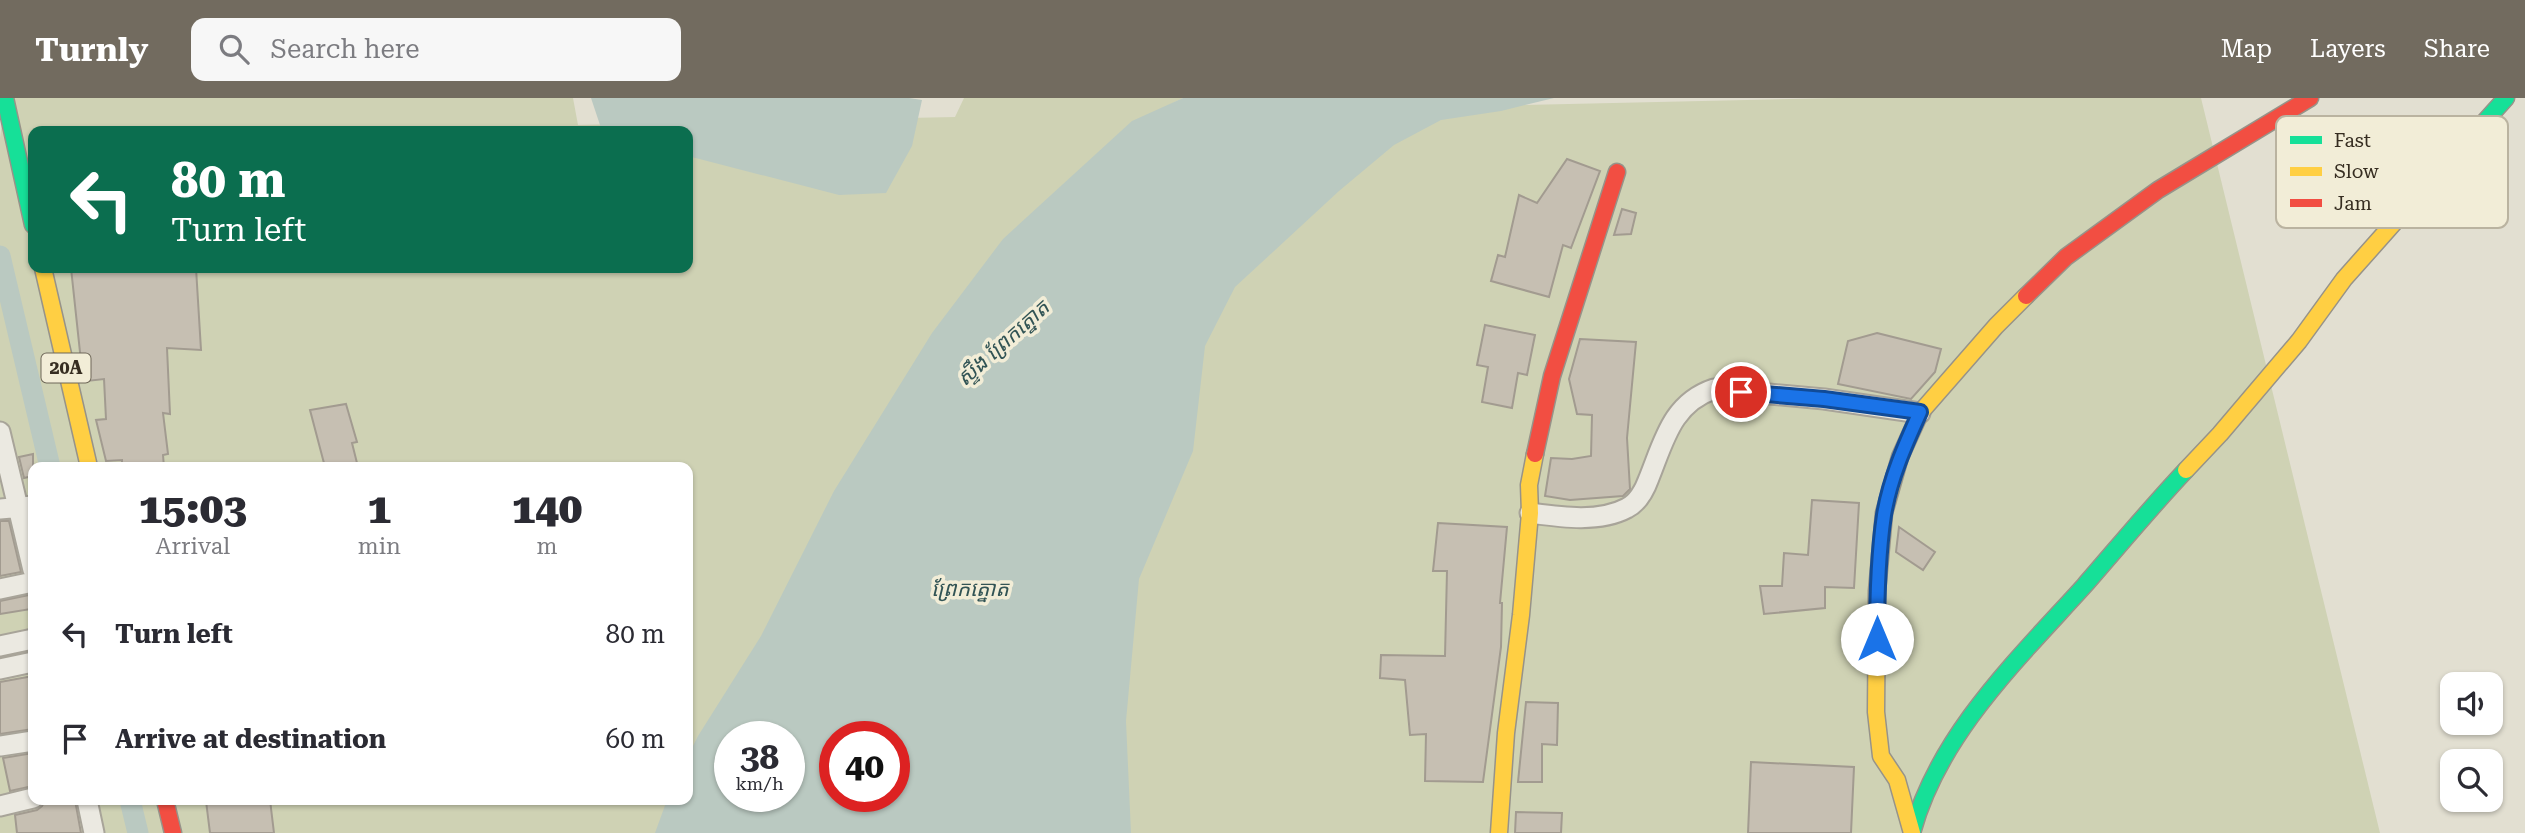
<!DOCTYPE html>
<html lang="en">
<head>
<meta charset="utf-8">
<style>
	body { margin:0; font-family:"Roboto Serif","Noto Sans Khmer",serif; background:#f7f7f7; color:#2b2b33; height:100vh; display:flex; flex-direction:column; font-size:26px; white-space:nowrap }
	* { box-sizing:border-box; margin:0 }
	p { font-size:23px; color:#7c7c81 }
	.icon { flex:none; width:38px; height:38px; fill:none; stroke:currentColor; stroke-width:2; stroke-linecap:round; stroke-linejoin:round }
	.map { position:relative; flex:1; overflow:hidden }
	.drawer { position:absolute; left:28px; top:364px; width:665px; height:343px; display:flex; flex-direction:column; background:#fff; border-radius:14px; box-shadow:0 2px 5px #0004 }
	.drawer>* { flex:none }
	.top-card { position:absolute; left:28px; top:28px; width:665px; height:147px; border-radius:14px; box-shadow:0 2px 5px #0004; background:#0b6e4f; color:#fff; overflow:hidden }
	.tools { position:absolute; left:2440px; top:574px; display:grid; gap:14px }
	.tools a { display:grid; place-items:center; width:63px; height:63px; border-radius:14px; background:#fff; box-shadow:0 2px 5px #0004; font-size:35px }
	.speed { position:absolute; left:714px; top:623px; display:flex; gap:14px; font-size:35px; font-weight:700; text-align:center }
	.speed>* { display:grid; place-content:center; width:91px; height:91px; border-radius:50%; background:#fff; box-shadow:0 2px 5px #0004; line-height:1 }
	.speed small { font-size:18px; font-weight:400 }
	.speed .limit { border:10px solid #d22; background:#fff; color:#111 }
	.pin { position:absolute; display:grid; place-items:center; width:60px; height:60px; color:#fff; margin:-30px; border:4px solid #fff; border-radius:50%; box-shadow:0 2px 7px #0007 }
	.me { position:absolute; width:77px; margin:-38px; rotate:0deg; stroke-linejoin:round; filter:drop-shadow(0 0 5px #0008) }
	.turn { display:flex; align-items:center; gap:24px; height:147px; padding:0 28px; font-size:32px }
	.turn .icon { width:91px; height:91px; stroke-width:2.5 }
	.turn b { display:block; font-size:49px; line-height:60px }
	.eta { display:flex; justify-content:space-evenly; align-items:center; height:119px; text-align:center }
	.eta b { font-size:42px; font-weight:800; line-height:49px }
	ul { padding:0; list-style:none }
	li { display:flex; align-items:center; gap:21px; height:105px; padding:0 28px }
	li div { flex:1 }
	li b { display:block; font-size:26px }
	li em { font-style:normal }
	header { display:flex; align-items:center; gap:42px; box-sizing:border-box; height:98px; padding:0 35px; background:#726b5f; color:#fff }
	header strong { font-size:33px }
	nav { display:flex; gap:38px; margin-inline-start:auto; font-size:24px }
	.search { width:490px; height:63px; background:#f7f7f7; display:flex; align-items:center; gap:18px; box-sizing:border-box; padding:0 24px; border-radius:14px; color:#7c7c81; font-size:26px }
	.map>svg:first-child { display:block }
	.green { fill:#cfd2b4; fill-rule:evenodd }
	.water { fill:#bac9c1; fill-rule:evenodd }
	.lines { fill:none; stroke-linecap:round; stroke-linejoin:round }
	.canal { stroke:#bac9c1; stroke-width:21 }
	.building { fill:#c6bfb2; stroke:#a29b90; stroke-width:2 }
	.street-casing { stroke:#a8a499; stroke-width:23 }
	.fast-casing { stroke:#979389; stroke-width:19 }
	.slow-casing { stroke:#979389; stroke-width:19 }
	.jam-casing { stroke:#979389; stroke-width:19 }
	.street { stroke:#ebe9e1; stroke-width:19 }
	.fast { stroke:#16e098; stroke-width:16 }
	.slow { stroke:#ffcf43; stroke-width:16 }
	.jam { stroke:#f24e42; stroke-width:16 }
	.route-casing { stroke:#114b97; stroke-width:18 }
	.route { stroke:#1a73e8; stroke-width:12 }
	.labels { text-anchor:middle; stroke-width:7; stroke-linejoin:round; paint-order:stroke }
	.shield { fill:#f2edd7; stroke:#6e6758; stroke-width:2 }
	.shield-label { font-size:18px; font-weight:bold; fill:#362d21 }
	.water-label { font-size:21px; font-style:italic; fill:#325455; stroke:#f2edd7 }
	.key { fill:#f2edd7; stroke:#bab3a0; stroke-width:2 }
	.key-label { font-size:19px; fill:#362d21 }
</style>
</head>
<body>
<header>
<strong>Turnly</strong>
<div class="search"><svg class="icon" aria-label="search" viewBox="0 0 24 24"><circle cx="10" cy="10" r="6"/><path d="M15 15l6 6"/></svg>Search here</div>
<nav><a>Map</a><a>Layers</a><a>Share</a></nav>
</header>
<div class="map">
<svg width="2525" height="735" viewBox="0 0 2525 735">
	<rect width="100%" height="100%" fill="#e2dfd1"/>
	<path class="green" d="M5 0H573L578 27 955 19 964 0H1183L1153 15 1838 0H2201L2380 735H0V40ZM33 33H688V170H33ZM33 369H688V702H33ZM730 639H789V698H730ZM835 639H894V698H835Z"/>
	<path class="water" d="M591 0H909L922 2 912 48 886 95 839 97 688 58V33H602Z
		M1183 0H1554L1501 13 1441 22 1394 47 1339 93 1235 189 1205 248 1193 353 1139 481 1126 623 1131 735H655L667 702H688V658L698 638 761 538 834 393 932 235 1003 141 1132 23ZM730 639H789V698H730ZM835 639H894V698H835Z"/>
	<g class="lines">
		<path class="canal" d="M0 158 50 369
			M130 702 138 735"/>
	</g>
	<path class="building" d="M1567 61 1600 73 1571 150 1563 147 1549 199 1491 183 1498 157 1505 159 1519 97 1537 105Z
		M1622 111 1636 115 1631 136 1614 137Z
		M71 170H196L201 252 167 250 170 316 163 315 168 356 163 357 164 369H122V362L106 363 96 322 106 321 104 281 87 283 80 254Z
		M1485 227 1535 237 1527 277 1518 275 1512 310 1482 304 1488 269 1477 267Z
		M1877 235 1941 251 1935 274 1911 301 1838 286 1848 243Z
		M1580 241 1636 244 1627 340 1630 391 1623 398 1570 402 1545 398 1551 360 1572 361 1591 358 1592 317 1577 316 1569 281Z
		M346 306 357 344 352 345 358 369H325L310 312Z
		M33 356V378L24 380 19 359Z
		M1812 402 1859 405 1854 490 1825 489V510L1764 516 1760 488H1782L1784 455 1808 457Z
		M0 423H9L21 474 0 478Z
		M1438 425 1507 429 1500 505H1502L1501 549 1483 684 1425 683 1426 636 1410 637 1405 582 1380 580 1381 557 1445 558 1447 473H1433Z
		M1899 429 1935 454 1923 472 1896 454Z
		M29 497 31 511 0 516V503Z
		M33 578V605H30L33 631 0 636V584Z
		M1526 604 1558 605 1557 647 1542 646V684H1518Z
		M33 655V688L10 693 3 660Z
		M1751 664 1854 669 1851 735H1748Z
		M45 702H75L81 735H17L15 717 37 712 42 708Z
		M219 702H270L274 735H210L206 703Z
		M1516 714 1562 715 1561 735H1515Z"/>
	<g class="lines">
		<g class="street-casing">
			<path id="street" d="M0 334 33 472
				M0 411 33 408
				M1530 415C1560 419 1599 425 1627 410 1639 404 1645 391 1649 380 1664 343 1672 305 1714 291L1824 301 1920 315
				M0 491 33 484
				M0 548 33 541
				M0 571 33 564
				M0 648 33 643
				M87 702 94 735
				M0 708 33 700"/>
		</g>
		<g class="fast-casing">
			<path id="fast" d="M5 0 33 127
				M2400 118 2506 0
				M1912 735C1938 637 2018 561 2084 488 2118 449 2151 409 2186 372"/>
		</g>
		<g class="slow-casing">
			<path id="slow" d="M43 170 89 369
				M2186 372 2220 336 2299 243 2344 181 2400 118
				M1499 735 1506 635 1521 517 1530 415 1529 387 1535 356
				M1912 735 1897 682 1881 658 1876 614 1877 493 1884 415 1900 359 1920 315 1996 228 2026 198"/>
		</g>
		<g class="jam-casing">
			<path id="jam" d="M2026 198 2066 159 2158 92 2310 0
				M1535 356 1552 278 1617 74
				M165 702 173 735"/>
		</g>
		<use href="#street" class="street"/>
		<use href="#fast" class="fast"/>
		<use href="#slow" class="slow"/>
		<use href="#jam" class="jam"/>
	</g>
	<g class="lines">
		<g class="route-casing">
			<path id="route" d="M1741 294 1824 301 1920 314C1905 347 1890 381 1884 417 1878 458 1877 500 1877 541"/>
		</g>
		<use href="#route" class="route"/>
	</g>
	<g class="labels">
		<rect class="shield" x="41.5" y="255.5" width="49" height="29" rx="5"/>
		<g class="shield-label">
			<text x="66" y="276">20A</text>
		</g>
		<g class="water-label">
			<text transform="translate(1003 245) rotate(-42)" y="7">ស្ទឹង ព្រែកត្នោត</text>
			<text x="970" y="498">ព្រែកត្នោត</text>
		</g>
	</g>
	<rect x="2276" y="18" width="232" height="112" rx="10" class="key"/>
	<rect x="2290" y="38" width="32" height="8" fill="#16e098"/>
	<rect x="2290" y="69" width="32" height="9" fill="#ffcf43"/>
	<rect x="2290" y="101" width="32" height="8" fill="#f24e42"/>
	<g class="key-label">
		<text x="2334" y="49">Fast</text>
		<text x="2334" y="80">Slow</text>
		<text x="2334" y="112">Jam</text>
	</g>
</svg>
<div class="tools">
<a><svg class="icon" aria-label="sound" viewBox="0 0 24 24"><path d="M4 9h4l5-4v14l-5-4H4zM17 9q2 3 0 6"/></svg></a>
<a><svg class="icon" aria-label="search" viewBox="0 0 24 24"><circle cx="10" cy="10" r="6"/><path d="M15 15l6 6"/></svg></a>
</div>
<div class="speed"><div>38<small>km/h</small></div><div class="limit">40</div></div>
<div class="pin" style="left:1741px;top:294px;background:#d93025"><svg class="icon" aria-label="arrive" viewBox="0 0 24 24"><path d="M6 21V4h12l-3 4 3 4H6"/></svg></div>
<svg class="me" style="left:1877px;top:541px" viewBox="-20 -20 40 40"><circle r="19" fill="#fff"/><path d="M0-13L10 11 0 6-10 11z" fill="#1a73e8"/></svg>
<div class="top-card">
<div class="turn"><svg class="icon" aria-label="left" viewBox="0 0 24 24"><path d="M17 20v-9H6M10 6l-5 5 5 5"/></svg><div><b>80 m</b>Turn left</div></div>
</div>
<section class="drawer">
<div class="eta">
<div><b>15:03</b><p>Arrival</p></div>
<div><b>1</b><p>min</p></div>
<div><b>140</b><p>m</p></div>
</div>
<ul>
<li><svg class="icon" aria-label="left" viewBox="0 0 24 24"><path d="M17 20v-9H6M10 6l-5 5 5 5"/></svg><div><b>Turn left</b></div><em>80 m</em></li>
<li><svg class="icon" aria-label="arrive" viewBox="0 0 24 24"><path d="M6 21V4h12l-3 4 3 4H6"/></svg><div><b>Arrive at destination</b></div><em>60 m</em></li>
</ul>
</section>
</div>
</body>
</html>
